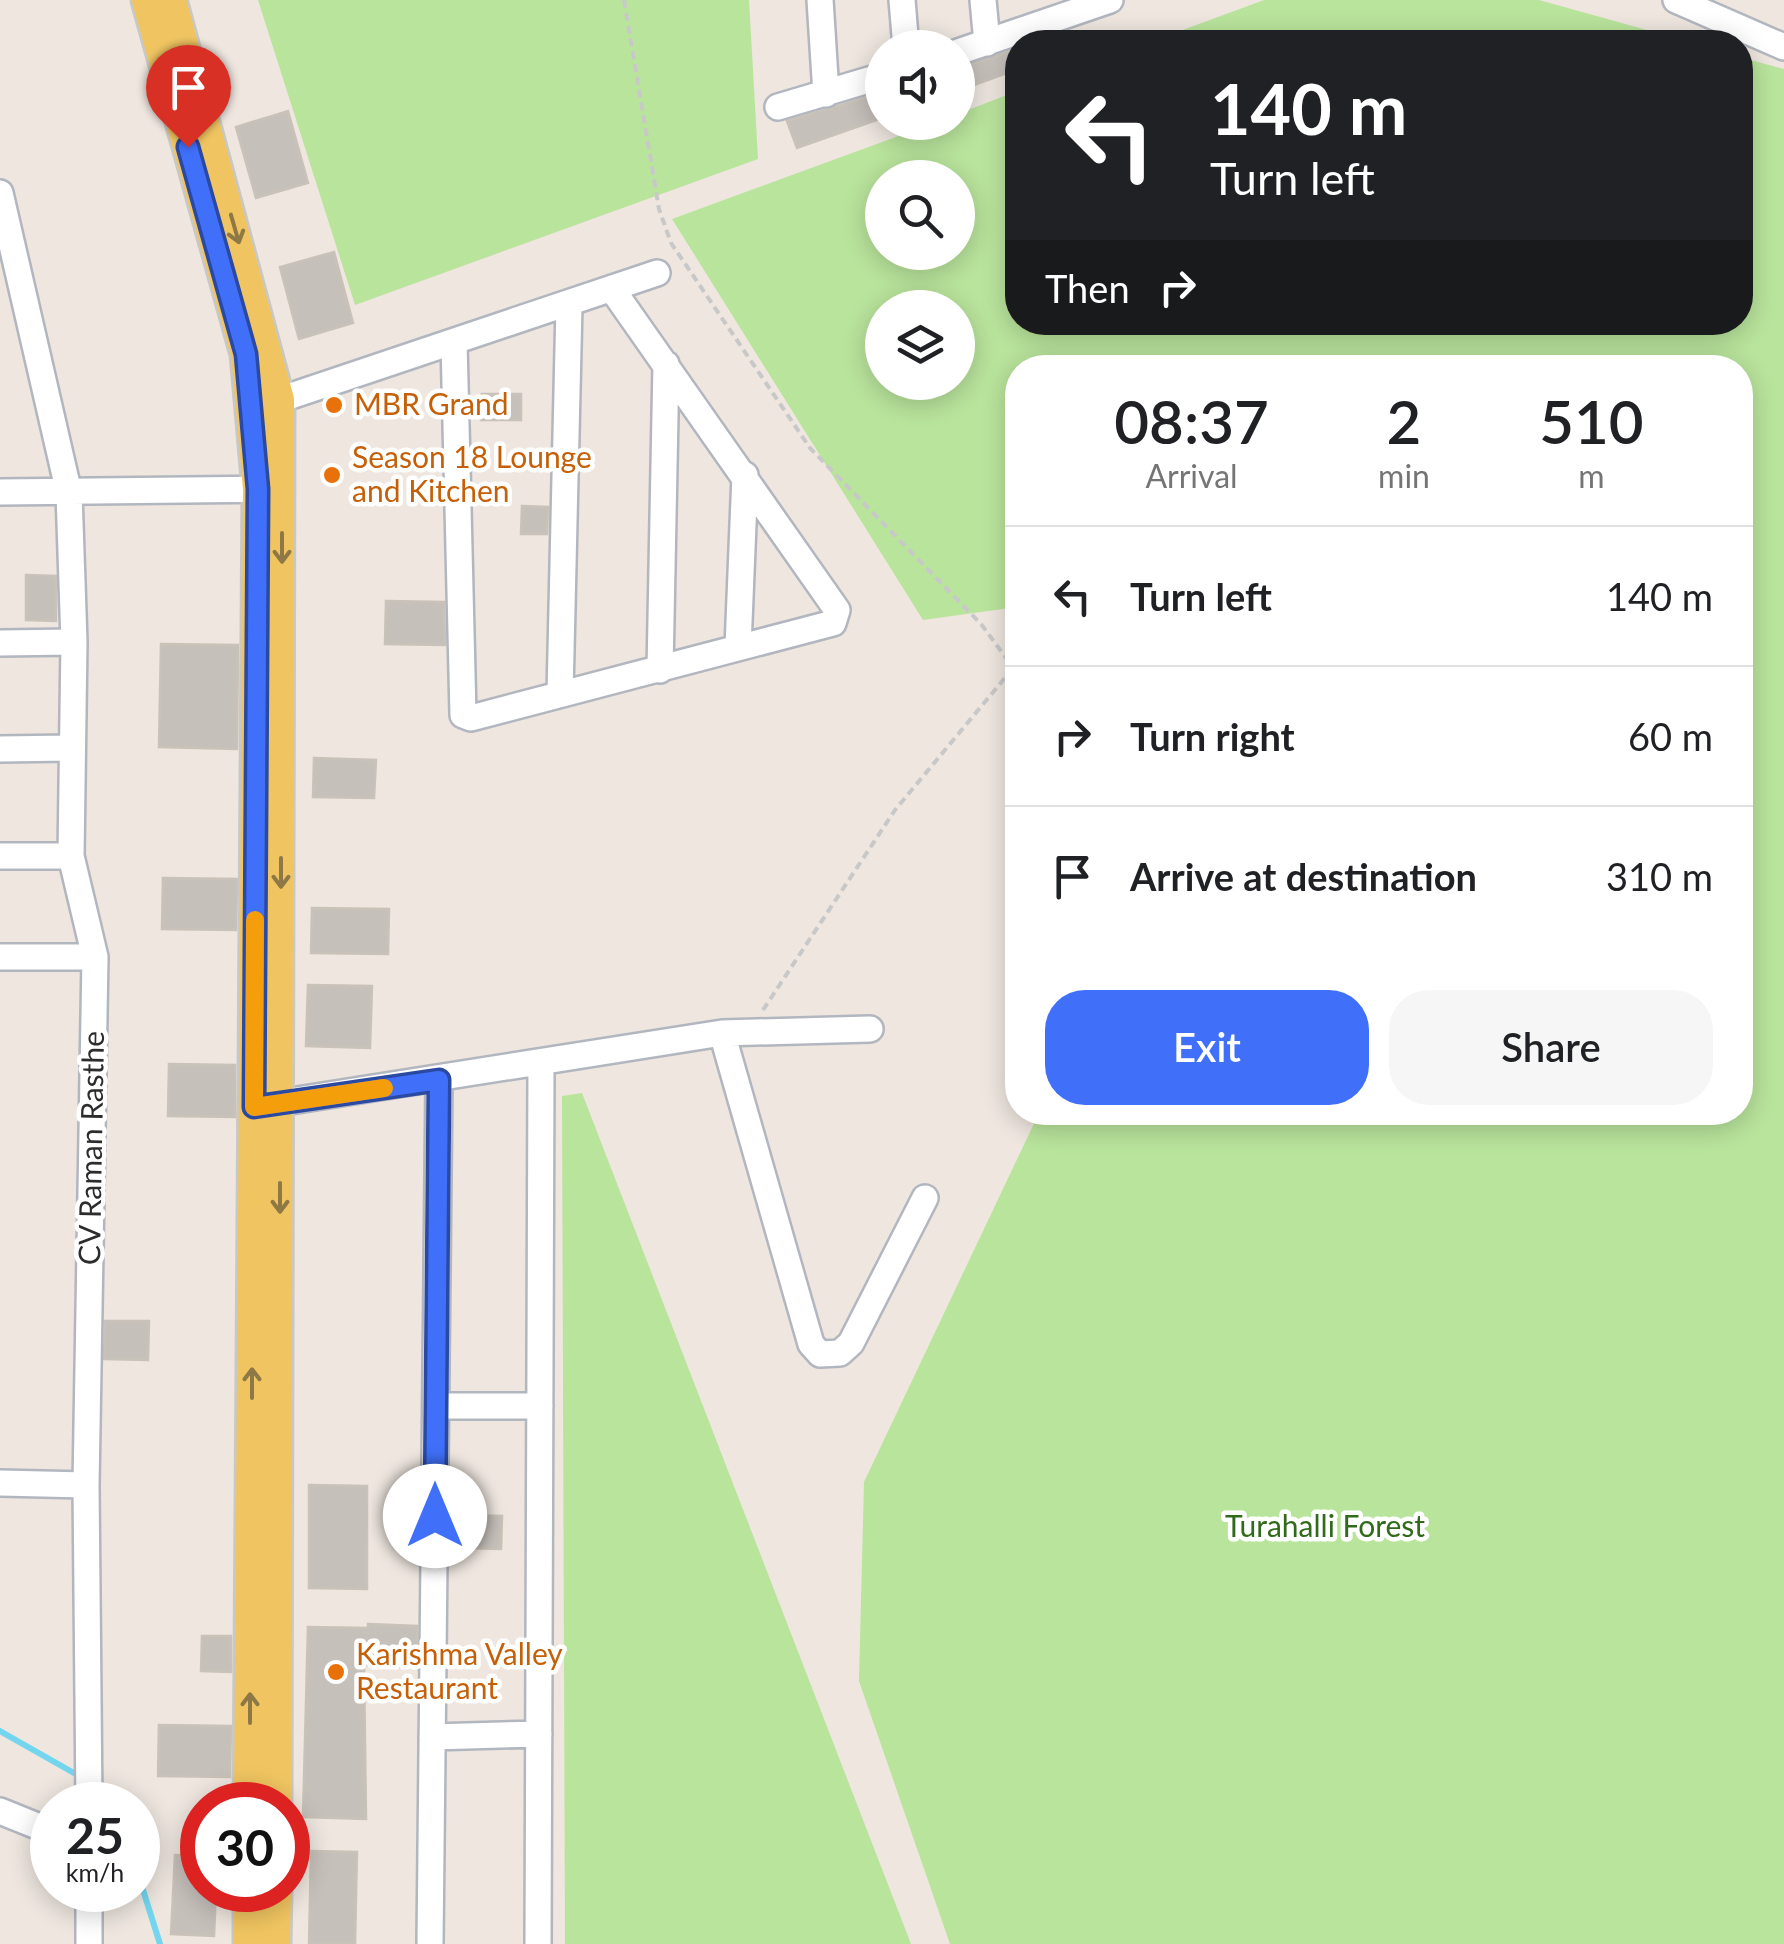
<!DOCTYPE html>
<html lang="en">
<head>
<meta charset="utf-8">
<style>
	body { margin:0; font-family:Lato,sans-serif; background:#f6f6f6; color:#202124; height:100vh; display:flex; flex-direction:column; font-size:38px; white-space:nowrap }
	* { box-sizing:border-box; margin:0 }
	p { font-size:32px; color:#757577 }
	.icon { flex:none; width:55px; height:55px; fill:none; stroke:currentColor; stroke-width:2; stroke-linecap:round; stroke-linejoin:round }
	.map { position:relative; flex:1; overflow:hidden }
	.panel { position:absolute; left:1005px; top:355px; width:748px; height:770px; display:flex; flex-direction:column; background:#fff; border-radius:40px; box-shadow:0 5px 25px #0003 }
	.panel>* { flex:none }
	.hud { position:absolute; left:1005px; top:30px; width:748px; height:305px; border-radius:40px; box-shadow:0 5px 25px #0003; background:#202124; color:#fff; overflow:hidden }
	.tools { position:absolute; left:865px; top:30px; display:grid; gap:20px }
	.tools a { display:grid; place-items:center; width:110px; height:110px; border-radius:50%; background:#fff; box-shadow:0 5px 25px #0003; font-size:50px }
	.speed { position:absolute; left:30px; top:1782px; display:flex; gap:20px; font-size:50px; font-weight:700; text-align:center }
	.speed>* { display:grid; place-content:center; width:130px; height:130px; border-radius:50%; background:#fff; box-shadow:0 5px 25px #0003; line-height:1 }
	.speed small { font-size:25px; font-weight:400 }
	.speed .limit { border:15px solid #d22; background:#fff; color:#111 }
	.pin { position:absolute; display:grid; place-items:center; width:85px; height:85px; color:#fff; margin:-102px -42px; border-radius:50% 50% 50% 0; rotate:-45deg; box-shadow:0 0 10px #0007 }
	.pin .icon { rotate:45deg }
	.me { position:absolute; width:110px; margin:-55px; rotate:0deg; stroke-linejoin:round; filter:drop-shadow(0 0 8px #0008) }
	.turn { display:flex; align-items:center; gap:35px; height:210px; padding:0 40px; font-size:45px }
	.turn .icon { width:130px; height:130px; stroke-width:2.5 }
	.turn b { display:block; font-size:70px; line-height:85px }
	.then { display:flex; align-items:center; height:95px; padding:0 40px; background:#0003; gap:20px; font-size:38px }
	.eta { display:flex; justify-content:space-evenly; align-items:center; height:170px; text-align:center }
	.eta b { font-size:60px; font-weight:600; line-height:70px }
	.action { display:flex; gap:20px; margin-top:auto; padding:20px 40px }
	.action a { flex:1; height:115px; border-radius:40px; background:#4070f9; color:#fff; font-size:40px; font-weight:600; line-height:115px; text-align:center }
	.action a+a { background:#f6f6f6; color:#202124 }
	ul { padding:0; list-style:none }
	li { display:flex; align-items:center; gap:30px; height:140px; padding:0 40px; border-top:2px solid #e0e0e0 }
	li div { flex:1 }
	li b { display:block; font-size:38px }
	li em { font-style:normal }
	.map>svg:first-child { display:block }
	.green { fill:#b9e49c; fill-rule:evenodd }
	.lines { fill:none; stroke-linecap:round; stroke-linejoin:round }
	.stream { stroke:#73d6ee; stroke-width:6 }
	.building { fill:#c6c0bb; stroke:#c9c2b8; stroke-width:2.5 }
	.minor-casing { stroke:#b2b6bf; stroke-width:30 }
	.major-casing { stroke:#c8c8c8; stroke-width:35 }
	.path { stroke:#c8c8c8; stroke-width:4; stroke-dasharray:8 5; stroke-linecap:butt }
	.minor { stroke:#fff; stroke-width:25 }
	.major { stroke:#f0c561; stroke-width:30 }
	.oneway { stroke:#8e7846 }
	.route-casing { stroke:#2a49a2; stroke-width:25 }
	.route { stroke:#4070f9; stroke-width:18 }
	.slow { stroke:#f59e0b; stroke-width:18 }
	.food-dot { fill:#e8710a; stroke:#fff; stroke-width:4 }
	.labels { text-anchor:middle; stroke-width:9; stroke-linejoin:round; paint-order:stroke }
	.food-label { font-size:30px; fill:#c56008; stroke:#fff; text-anchor:start }
	.street-label { font-size:30px; fill:#2c2c2c; stroke:#fff }
	.park-label { font-size:30px; fill:#316a1b; stroke:#fff }
</style>
</head>
<body>
<div class="map">
<svg width="1784" height="1944" viewBox="0 0 1784 1944">
	<rect width="100%" height="100%" fill="#eee6df"/>
	<path class="green" d="M258 0H749L758 159 355 305Z
		M1264 0H1539L1690 42H1150Z
		M1740 57 1784 69V1944H950L859 1681 864 1482 1039 1113 1740 1112V368H1018L1017 607 923 620 672 219 934 123 958 122V114L1017 91 1018 322H1740ZM882 178H958V252H882ZM882 308H958V382H882Z
		M582 1093 911 1944H565L562 1096Z"/>
	<g class="lines">
		<path class="stream" d="M0 1731 81 1777
			M97 1786 112 1795 115 1805
			M138 1874 160 1944"/>
	</g>
	<path class="building" d="M1018 49V69L958 91V68Z
		M882 93V118L797 148 787 121Z
		M288 111 308 183 256 198 236 127Z
		M334 252 353 323 299 339 280 267Z
		M482 394H521V420H481Z
		M522 506 548 507 547 534H521Z
		M26 575 56 576V621L26 620Z
		M386 601 444 602 445 645 385 644Z
		M161 644 238 645 237 749 159 747Z
		M314 758 376 760 374 798 313 797Z
		M163 878 237 879 236 930 162 929Z
		M312 908 389 909 388 954 311 953Z
		M308 985 372 986 370 1048 306 1046Z
		M169 1064 235 1065V1117L168 1116Z
		M105 1321H149L148 1360 104 1359Z
		M309 1485 367 1486V1589L309 1588Z
		M460 1515 502 1516 501 1549 459 1548Z
		M368 1624 417 1626V1667L364 1665 366 1819 303 1817 308 1627 368 1628Z
		M202 1636H231V1672L201 1671Z
		M159 1725 231 1726 230 1777 158 1776Z
		M311 1851 357 1852 355 1944H309Z
		M175 1855 202 1856V1890H216L214 1936 171 1934Z"/>
	<g class="lines">
		<g class="minor-casing">
			<path id="minor" d="M820 0 826 94
				M902 0 906 48
				M983 0 987 43
				M1676 0 1784 47
				M958 52 1110 0
				M778 107 882 76
				M0 193 69 493 74 642 71 856 95 957 86 1485 89 1805
				M454 342 463 715 471 718 833 623 837 610 612 289
				M279 400 657 273
				M0 492 275 489
				M0 643 74 642
				M738 647 745 475
				M660 670 666 364
				M560 694 569 305
				M0 749 70 748
				M0 856H71
				M0 957H95
				M722 1033 811 1344 820 1354 840 1353 851 1343 925 1198
				M259 1106 722 1033 870 1029
				M436 1406H540
				M0 1483 86 1485
				M432 1737 539 1734
				M0 1811 52 1832
				M89 1944V1890
				M430 1944 439 1080
				M538 1944 541 1063"/>
		</g>
		<g class="major-casing">
			<path id="major" d="M147 0 246 354 258 489 249 1805
				M171 0 279 400 276 1805
				M249 1944V1890
				M275 1944 276 1890"/>
		</g>
		<path class="path" d="M624 0 659 209 671 243 810 448 981 624 1018 674
			M763 1010 895 810 1014 667"/>
		<use href="#minor" class="minor"/>
		<use href="#major" class="major"/>
	</g>
	<defs><path id="oneway-shaft" d="M-6 0H5M1.5-3L5.5 0L1.5 3" fill="none" stroke-width="1.6" stroke-linecap="round" stroke-linejoin="round" transform="scale(2.5)"/></defs>
	<g class="oneway">
		<use href="#oneway-shaft" transform="translate(235 229) rotate(74)"/>
		<use href="#oneway-shaft" transform="translate(282 548) rotate(90)"/>
		<use href="#oneway-shaft" transform="translate(281 873) rotate(90)"/>
		<use href="#oneway-shaft" transform="translate(280 1198) rotate(90)"/>
		<use href="#oneway-shaft" transform="translate(252 1383) rotate(-90)"/>
		<use href="#oneway-shaft" transform="translate(250 1708) rotate(-90)"/>
	</g>
	<g class="lines">
		<g class="route-casing">
			<path id="route" d="M188 147 246 354 258 489 254 1107 439 1080 435 1516"/>
		</g>
		<use href="#route" class="route"/>
		<path class="slow" d="M255 920 254 1107 384 1088"/>
	</g>
	<g class="food-dot">
		<circle cx="334" cy="405" r="10"/>
		<circle cx="332" cy="475" r="10"/>
		<circle cx="336" cy="1672" r="10"/>
	</g>
	<g class="labels">
		<g class="food-label">
			<text x="354" y="415">MBR Grand</text>
			<text x="352" y="468">Season 18 Lounge<tspan x="352" dy="34">and Kitchen</tspan></text>
			<text x="356" y="1665">Karishma Valley<tspan x="356" dy="34">Restaurant</tspan></text>
		</g>
		<g class="street-label">
			<text transform="translate(92 1148) rotate(-89)" y="10">CV Raman Rasthe</text>
		</g>
		<g class="park-label">
			<text x="1325" y="1537">Turahalli Forest</text>
		</g>
	</g>
</svg>
<div class="tools">
<a><svg class="icon" aria-label="sound" viewBox="0 0 24 24"><path d="M4 9h4l5-4v14l-5-4H4zM17 9q2 3 0 6"/></svg></a>
<a><svg class="icon" aria-label="search" viewBox="0 0 24 24"><circle cx="10" cy="10" r="6"/><path d="M15 15l6 6"/></svg></a>
<a><svg class="icon" aria-label="layers" viewBox="0 0 24 24"><path d="M12 4l9 5-9 5-9-5zM3 14l9 5 9-5"/></svg></a>
</div>
<div class="speed"><div>25<small>km/h</small></div><div class="limit">30</div></div>
<div class="pin" style="left:188px;top:147px;background:#d93025"><svg class="icon" aria-label="arrive" viewBox="0 0 24 24"><path d="M6 21V4h12l-3 4 3 4H6"/></svg></div>
<svg class="me" style="left:435px;top:1516px" viewBox="-20 -20 40 40"><circle r="19" fill="#fff"/><path d="M0-13L10 11 0 6-10 11z" fill="#4070f9"/></svg>
<div class="hud">
<div class="turn"><svg class="icon" aria-label="left" viewBox="0 0 24 24"><path d="M17 20v-9H6M10 6l-5 5 5 5"/></svg><div><b>140 m</b>Turn left</div></div>
<div class="then">Then<svg class="icon" aria-label="right" viewBox="0 0 24 24"><path d="M7 20v-9h11M14 6l5 5-5 5"/></svg></div>
</div>
<section class="panel">
<div class="eta">
<div><b>08:37</b><p>Arrival</p></div>
<div><b>2</b><p>min</p></div>
<div><b>510</b><p>m</p></div>
</div>
<ul>
<li><svg class="icon" aria-label="left" viewBox="0 0 24 24"><path d="M17 20v-9H6M10 6l-5 5 5 5"/></svg><div><b>Turn left</b></div><em>140 m</em></li>
<li><svg class="icon" aria-label="right" viewBox="0 0 24 24"><path d="M7 20v-9h11M14 6l5 5-5 5"/></svg><div><b>Turn right</b></div><em>60 m</em></li>
<li><svg class="icon" aria-label="arrive" viewBox="0 0 24 24"><path d="M6 21V4h12l-3 4 3 4H6"/></svg><div><b>Arrive at destination</b></div><em>310 m</em></li>
</ul>
<div class="action"><a>Exit</a><a>Share</a></div>
</section>
</div>
</body>
</html>
